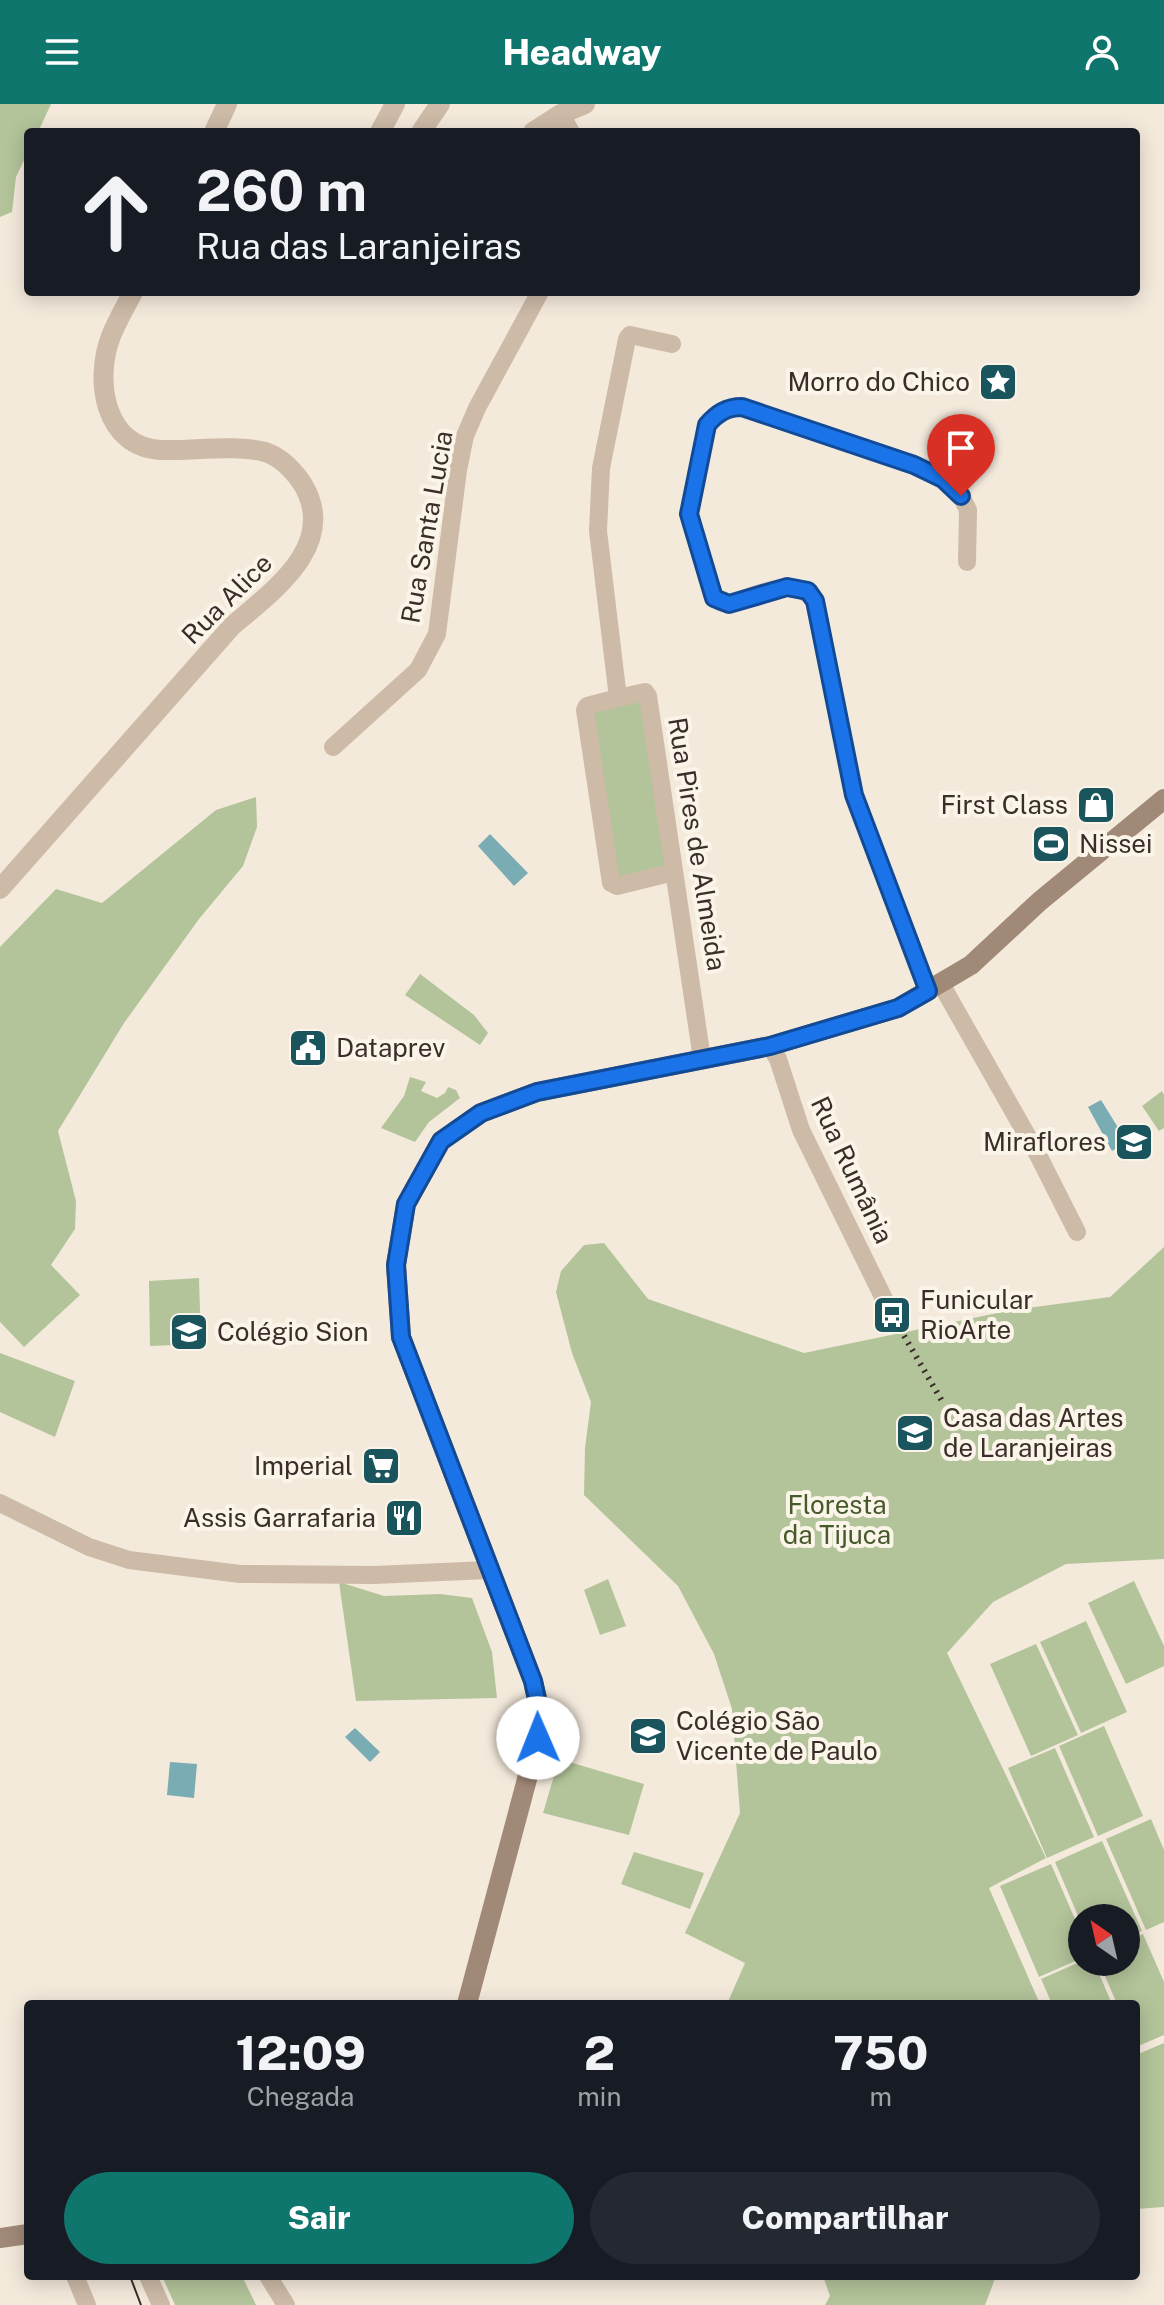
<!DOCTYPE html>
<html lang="pt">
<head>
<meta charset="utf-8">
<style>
	body { margin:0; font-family:"Public Sans",sans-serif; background:#242831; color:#f1f3f6; height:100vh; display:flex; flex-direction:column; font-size:30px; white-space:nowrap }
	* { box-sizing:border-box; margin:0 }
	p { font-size:26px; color:#9ea1a6 }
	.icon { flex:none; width:44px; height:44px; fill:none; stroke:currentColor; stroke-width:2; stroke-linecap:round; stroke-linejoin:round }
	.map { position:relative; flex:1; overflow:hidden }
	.drawer { position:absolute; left:24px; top:1896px; width:1116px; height:280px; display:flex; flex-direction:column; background:#171b24; border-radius:8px; box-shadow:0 4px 20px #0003 }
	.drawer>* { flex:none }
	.banner { position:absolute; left:24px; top:24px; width:1116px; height:168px; border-radius:8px; box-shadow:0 4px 20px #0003; background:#171b24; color:#f1f3f6; overflow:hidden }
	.needle { width:52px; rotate:326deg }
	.tools { position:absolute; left:1068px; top:1800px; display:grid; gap:16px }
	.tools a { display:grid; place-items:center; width:72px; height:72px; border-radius:50%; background:#171b24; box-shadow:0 4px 20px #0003; font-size:40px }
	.pin { position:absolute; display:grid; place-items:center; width:68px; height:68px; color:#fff; margin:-82px -34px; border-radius:50% 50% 50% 0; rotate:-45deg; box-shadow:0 0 8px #0007 }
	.pin .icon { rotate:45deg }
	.me { position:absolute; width:88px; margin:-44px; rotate:359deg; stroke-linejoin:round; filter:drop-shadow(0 0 6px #0008) }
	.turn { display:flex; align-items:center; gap:28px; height:168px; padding:0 40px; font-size:36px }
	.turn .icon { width:104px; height:104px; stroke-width:2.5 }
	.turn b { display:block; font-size:56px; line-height:68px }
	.eta { display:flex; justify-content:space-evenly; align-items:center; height:136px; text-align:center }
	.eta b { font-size:48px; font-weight:800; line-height:56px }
	.primary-button { display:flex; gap:16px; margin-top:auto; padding:16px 40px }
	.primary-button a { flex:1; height:92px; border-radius:48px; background:#0f766e; color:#fff; font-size:32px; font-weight:800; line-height:92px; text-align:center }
	.primary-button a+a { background:#242831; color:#f1f3f6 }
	header { display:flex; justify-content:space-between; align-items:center; height:104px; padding:0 40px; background:#0f766e; color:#fff; font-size:36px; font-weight:800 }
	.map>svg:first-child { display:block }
	.green { fill:#b3c49a }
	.water { fill:#79adb3 }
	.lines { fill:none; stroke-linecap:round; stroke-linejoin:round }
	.minor { stroke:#cdbaa7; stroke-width:18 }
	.tertiary { stroke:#cdbaa7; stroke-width:20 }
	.secondary { stroke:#a18978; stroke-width:20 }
	.tram { stroke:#392e28; stroke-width:2 }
	.rail { stroke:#392e28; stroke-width:6; stroke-dasharray:2 6; stroke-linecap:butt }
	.route-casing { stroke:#114b97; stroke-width:20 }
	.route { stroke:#1a73e8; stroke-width:14 }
	.labels { text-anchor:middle; stroke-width:8; stroke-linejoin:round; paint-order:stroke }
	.poi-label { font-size:26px; fill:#392e28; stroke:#fbf4e9; text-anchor:start }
	.street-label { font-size:26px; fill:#392e28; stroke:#fbf4e9 }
	.park-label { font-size:26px; fill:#45592a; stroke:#fbf4e9 }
</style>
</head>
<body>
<header><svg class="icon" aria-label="menu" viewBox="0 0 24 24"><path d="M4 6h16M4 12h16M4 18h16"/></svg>Headway<svg class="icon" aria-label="person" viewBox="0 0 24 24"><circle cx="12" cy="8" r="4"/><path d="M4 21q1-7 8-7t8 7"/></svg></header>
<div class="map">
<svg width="1164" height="2201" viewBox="0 0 1164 2201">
	<rect width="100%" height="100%" fill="#f4eadc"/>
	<path class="green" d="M0 0H51L38 28H28V48L16 73 12 108 0 113Z
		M643 586 677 763 614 775 585 598Z
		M256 693 257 723 243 762 199 815 124 919 58 1027 76 1097 75 1125 51 1161 80 1191 24 1243 0 1218V843L56 785 102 799 216 706Z
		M420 870 474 911 488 929 480 941 405 891Z
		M410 973 426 978 421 987 437 994 445 989 448 983 456 986 460 994 429 1018 415 1038 381 1024 404 992Z
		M1162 987 1164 991V1024L1159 1027 1142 1002Z
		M604 1139 648 1195 804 1249 1012 1206 1110 1193 1164 1143V1455L1066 1460 993 1498 947 1549 1046 1754 989 1784 1040 1900H727L745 1859 685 1829 740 1709 732 1605 714 1550 678 1482 584 1391 585 1344 591 1298 572 1249 556 1188 561 1167 584 1141Z
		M199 1174 201 1240 150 1242 149 1177Z
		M0 1249 75 1277 55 1333 0 1308Z
		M608 1475 626 1522 600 1531 584 1486Z
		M1134 1477 1164 1542V1562L1126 1580 1088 1499Z
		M339 1478 384 1492 440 1490 472 1494 492 1548 497 1594 356 1597Z
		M1086 1517 1127 1608 1081 1629 1040 1538Z
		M1036 1540 1078 1631 1031 1652 990 1560Z
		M1104 1622 1143 1712 1098 1732 1059 1642Z
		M1055 1644 1094 1733 1047 1754 1008 1664Z
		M559 1655 644 1680 629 1731 543 1709Z
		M1151 1715 1164 1746V1818L1146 1826 1106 1735Z
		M1102 1737 1142 1827 1126 1834V1814H1082V1821L1055 1758Z
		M634 1748 704 1769 690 1805 621 1780Z
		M1051 1760 1082 1831V1854L1039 1873 1000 1782Z
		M1143 1830 1164 1878V1931L1136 1943V1900H1117L1099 1858H1126V1837Z
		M1082 1857 1094 1858 1112 1900H1052L1041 1875Z
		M1164 1939V2103L1136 2105V1951Z
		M162 2172H242L256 2201H175Z
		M823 2172H996L985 2201H825L830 2192Z"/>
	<path class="water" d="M490 730 528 769 514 782 478 742Z
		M1101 996 1127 1038 1112 1047 1088 1003Z
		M355 1624 380 1648 370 1658 345 1633Z
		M170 1658 197 1660 194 1694 167 1691Z"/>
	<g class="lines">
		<path class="minor" d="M561 10 571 28
			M672 240 630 231 627 235 601 364 598 427 618 594 645 588 648 592 702 955
			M618 594 587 602 585 606 611 779 617 782 674 768
			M333 643 418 566 437 530 458 366 465 332 477 304 540 188
			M941 880 1037 1049 1077 1128
			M928 887 854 691 815 497C795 470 755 492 729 500L720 498 714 494 689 410 707 321C717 309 727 303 742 303L914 361 943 375 961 392 968 406 967 458
			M770 942 778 955 801 1026 892 1211
			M0 1399 89 1443 129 1456 240 1470 374 1471 488 1466
			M75 2172 87 2201
			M148 2172 161 2201
			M268 2172 286 2201"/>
		<path class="tertiary" d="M214 28 227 0
			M380 28 395 0
			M421 28 440 0
			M533 28 561 10 585 0
			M0 785 232 522C273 487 340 440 302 379 293 366 281 353 265 348 236 340 192 347 161 346 104 343 94 276 111 232 117 217 126 202 133 188"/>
		<path class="secondary" d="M467 1900 538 1634 537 1595 533 1577 401 1233 396 1161 406 1100 441 1037 481 1009 537 988 770 942 898 904 971 861 1040 797 1164 695
			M0 2134 28 2130"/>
		<path class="tram" d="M130 2172 141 2201"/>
		<path class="rail" d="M892 1211 942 1297"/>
	</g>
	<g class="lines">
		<g class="route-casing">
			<path id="route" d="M538 1634 537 1595 533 1577 401 1233 396 1161 406 1100 441 1037 481 1009 537 988 770 942 898 904 928 887 854 691 815 497 808 487 787 483 729 500 714 494 689 410 707 321C717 309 727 303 742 303L914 361 943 375 961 392"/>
		</g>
		<use href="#route" class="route"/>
	</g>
	<defs>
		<g id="sight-square" transform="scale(2)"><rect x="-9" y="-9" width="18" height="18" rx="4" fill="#1a555d" stroke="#fbf4e9"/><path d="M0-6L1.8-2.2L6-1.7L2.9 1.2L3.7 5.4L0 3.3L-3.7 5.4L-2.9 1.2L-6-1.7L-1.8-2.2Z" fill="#fff"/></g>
		<g id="shop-square" transform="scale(2)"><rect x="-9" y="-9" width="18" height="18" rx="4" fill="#1a555d" stroke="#fbf4e9"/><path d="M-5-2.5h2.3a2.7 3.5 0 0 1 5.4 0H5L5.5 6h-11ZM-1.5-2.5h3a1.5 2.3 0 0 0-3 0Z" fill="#fff"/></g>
		<g id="stadium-square" transform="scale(2)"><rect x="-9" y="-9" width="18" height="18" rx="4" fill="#1a555d" stroke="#fbf4e9"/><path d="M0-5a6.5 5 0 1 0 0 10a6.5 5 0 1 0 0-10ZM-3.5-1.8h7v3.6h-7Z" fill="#fff"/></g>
		<g id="civic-square" transform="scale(2)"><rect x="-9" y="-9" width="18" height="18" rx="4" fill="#1a555d" stroke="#fbf4e9"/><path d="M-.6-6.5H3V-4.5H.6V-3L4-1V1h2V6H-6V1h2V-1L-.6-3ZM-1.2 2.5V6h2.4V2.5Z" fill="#fff"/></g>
		<g id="school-square" transform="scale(2)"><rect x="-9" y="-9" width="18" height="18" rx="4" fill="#1a555d" stroke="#fbf4e9"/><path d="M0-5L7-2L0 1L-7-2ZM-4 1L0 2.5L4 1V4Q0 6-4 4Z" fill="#fff"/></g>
		<g id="bus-square" transform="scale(2)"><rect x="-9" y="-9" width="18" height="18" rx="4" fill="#1a555d" stroke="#fbf4e9"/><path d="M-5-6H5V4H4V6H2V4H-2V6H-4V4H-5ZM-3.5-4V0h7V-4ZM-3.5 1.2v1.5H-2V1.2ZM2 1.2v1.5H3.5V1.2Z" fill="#fff"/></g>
		<g id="supermarket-square" transform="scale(2)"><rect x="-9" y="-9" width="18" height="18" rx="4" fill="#1a555d" stroke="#fbf4e9"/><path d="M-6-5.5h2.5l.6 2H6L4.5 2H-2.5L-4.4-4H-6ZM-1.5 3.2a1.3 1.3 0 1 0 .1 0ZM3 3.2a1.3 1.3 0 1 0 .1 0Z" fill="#fff"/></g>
		<g id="restaurant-square" transform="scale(2)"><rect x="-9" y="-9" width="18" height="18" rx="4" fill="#1a555d" stroke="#fbf4e9"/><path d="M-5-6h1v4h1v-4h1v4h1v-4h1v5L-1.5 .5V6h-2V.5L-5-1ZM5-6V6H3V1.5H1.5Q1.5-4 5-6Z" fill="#fff"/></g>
	</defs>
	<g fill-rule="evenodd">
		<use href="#sight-square" x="998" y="278"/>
		<use href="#shop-square" x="1096" y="701"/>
		<use href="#stadium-square" x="1051" y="740"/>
		<use href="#civic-square" x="308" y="944"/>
		<use href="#school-square" x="1134" y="1038"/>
		<use href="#bus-square" x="892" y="1211"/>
		<use href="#school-square" x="189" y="1228"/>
		<use href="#school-square" x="915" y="1329"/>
		<use href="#supermarket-square" x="381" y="1362"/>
		<use href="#restaurant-square" x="404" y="1414"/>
		<use href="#school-square" x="648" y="1632"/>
	</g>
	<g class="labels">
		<g class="poi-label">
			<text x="970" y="287" text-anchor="end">Morro do Chico</text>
			<text x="1068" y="710" text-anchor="end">First Class</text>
			<text x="1079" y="749">Nissei</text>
			<text x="336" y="953">Dataprev</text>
			<text x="1106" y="1047" text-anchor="end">Miraflores</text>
			<text x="920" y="1205">Funicular<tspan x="920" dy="30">RioArte</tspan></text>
			<text x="217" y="1237">Colégio Sion</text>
			<text x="943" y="1323">Casa das Artes<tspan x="943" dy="30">de Laranjeiras</tspan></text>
			<text x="353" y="1371" text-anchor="end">Imperial</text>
			<text x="376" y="1423" text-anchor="end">Assis Garrafaria</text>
			<text x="676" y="1626">Colégio São<tspan x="676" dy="30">Vicente de Paulo</tspan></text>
		</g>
		<g class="street-label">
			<text transform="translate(427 423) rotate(-80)" y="9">Rua Santa Lucia</text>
			<text transform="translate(227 495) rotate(-45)" y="9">Rua Alice</text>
			<text transform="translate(697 740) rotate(81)" y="9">Rua Pires de Almeida</text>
			<text transform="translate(852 1066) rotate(65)" y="9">Rua Rumânia</text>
		</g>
		<g class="park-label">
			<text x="837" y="1410">Floresta<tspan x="837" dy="30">da Tijuca</tspan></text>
		</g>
	</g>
</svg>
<div class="tools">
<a><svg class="needle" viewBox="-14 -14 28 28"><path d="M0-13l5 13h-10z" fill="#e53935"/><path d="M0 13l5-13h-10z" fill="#9ea1a6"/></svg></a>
</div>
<div class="pin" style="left:961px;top:392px;background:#d93025"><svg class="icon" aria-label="arrive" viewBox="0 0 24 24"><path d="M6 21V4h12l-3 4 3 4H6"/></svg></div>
<svg class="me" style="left:538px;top:1634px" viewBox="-20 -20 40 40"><circle r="19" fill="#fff"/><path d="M0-13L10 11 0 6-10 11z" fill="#1a73e8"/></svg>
<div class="banner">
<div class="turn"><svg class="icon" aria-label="ahead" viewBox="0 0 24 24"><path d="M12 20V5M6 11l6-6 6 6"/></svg><div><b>260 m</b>Rua das Laranjeiras</div></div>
</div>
<section class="drawer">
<div class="eta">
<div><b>12:09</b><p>Chegada</p></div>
<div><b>2</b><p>min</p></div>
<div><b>750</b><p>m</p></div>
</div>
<div class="primary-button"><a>Sair</a><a>Compartilhar</a></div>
</section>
</div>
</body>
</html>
